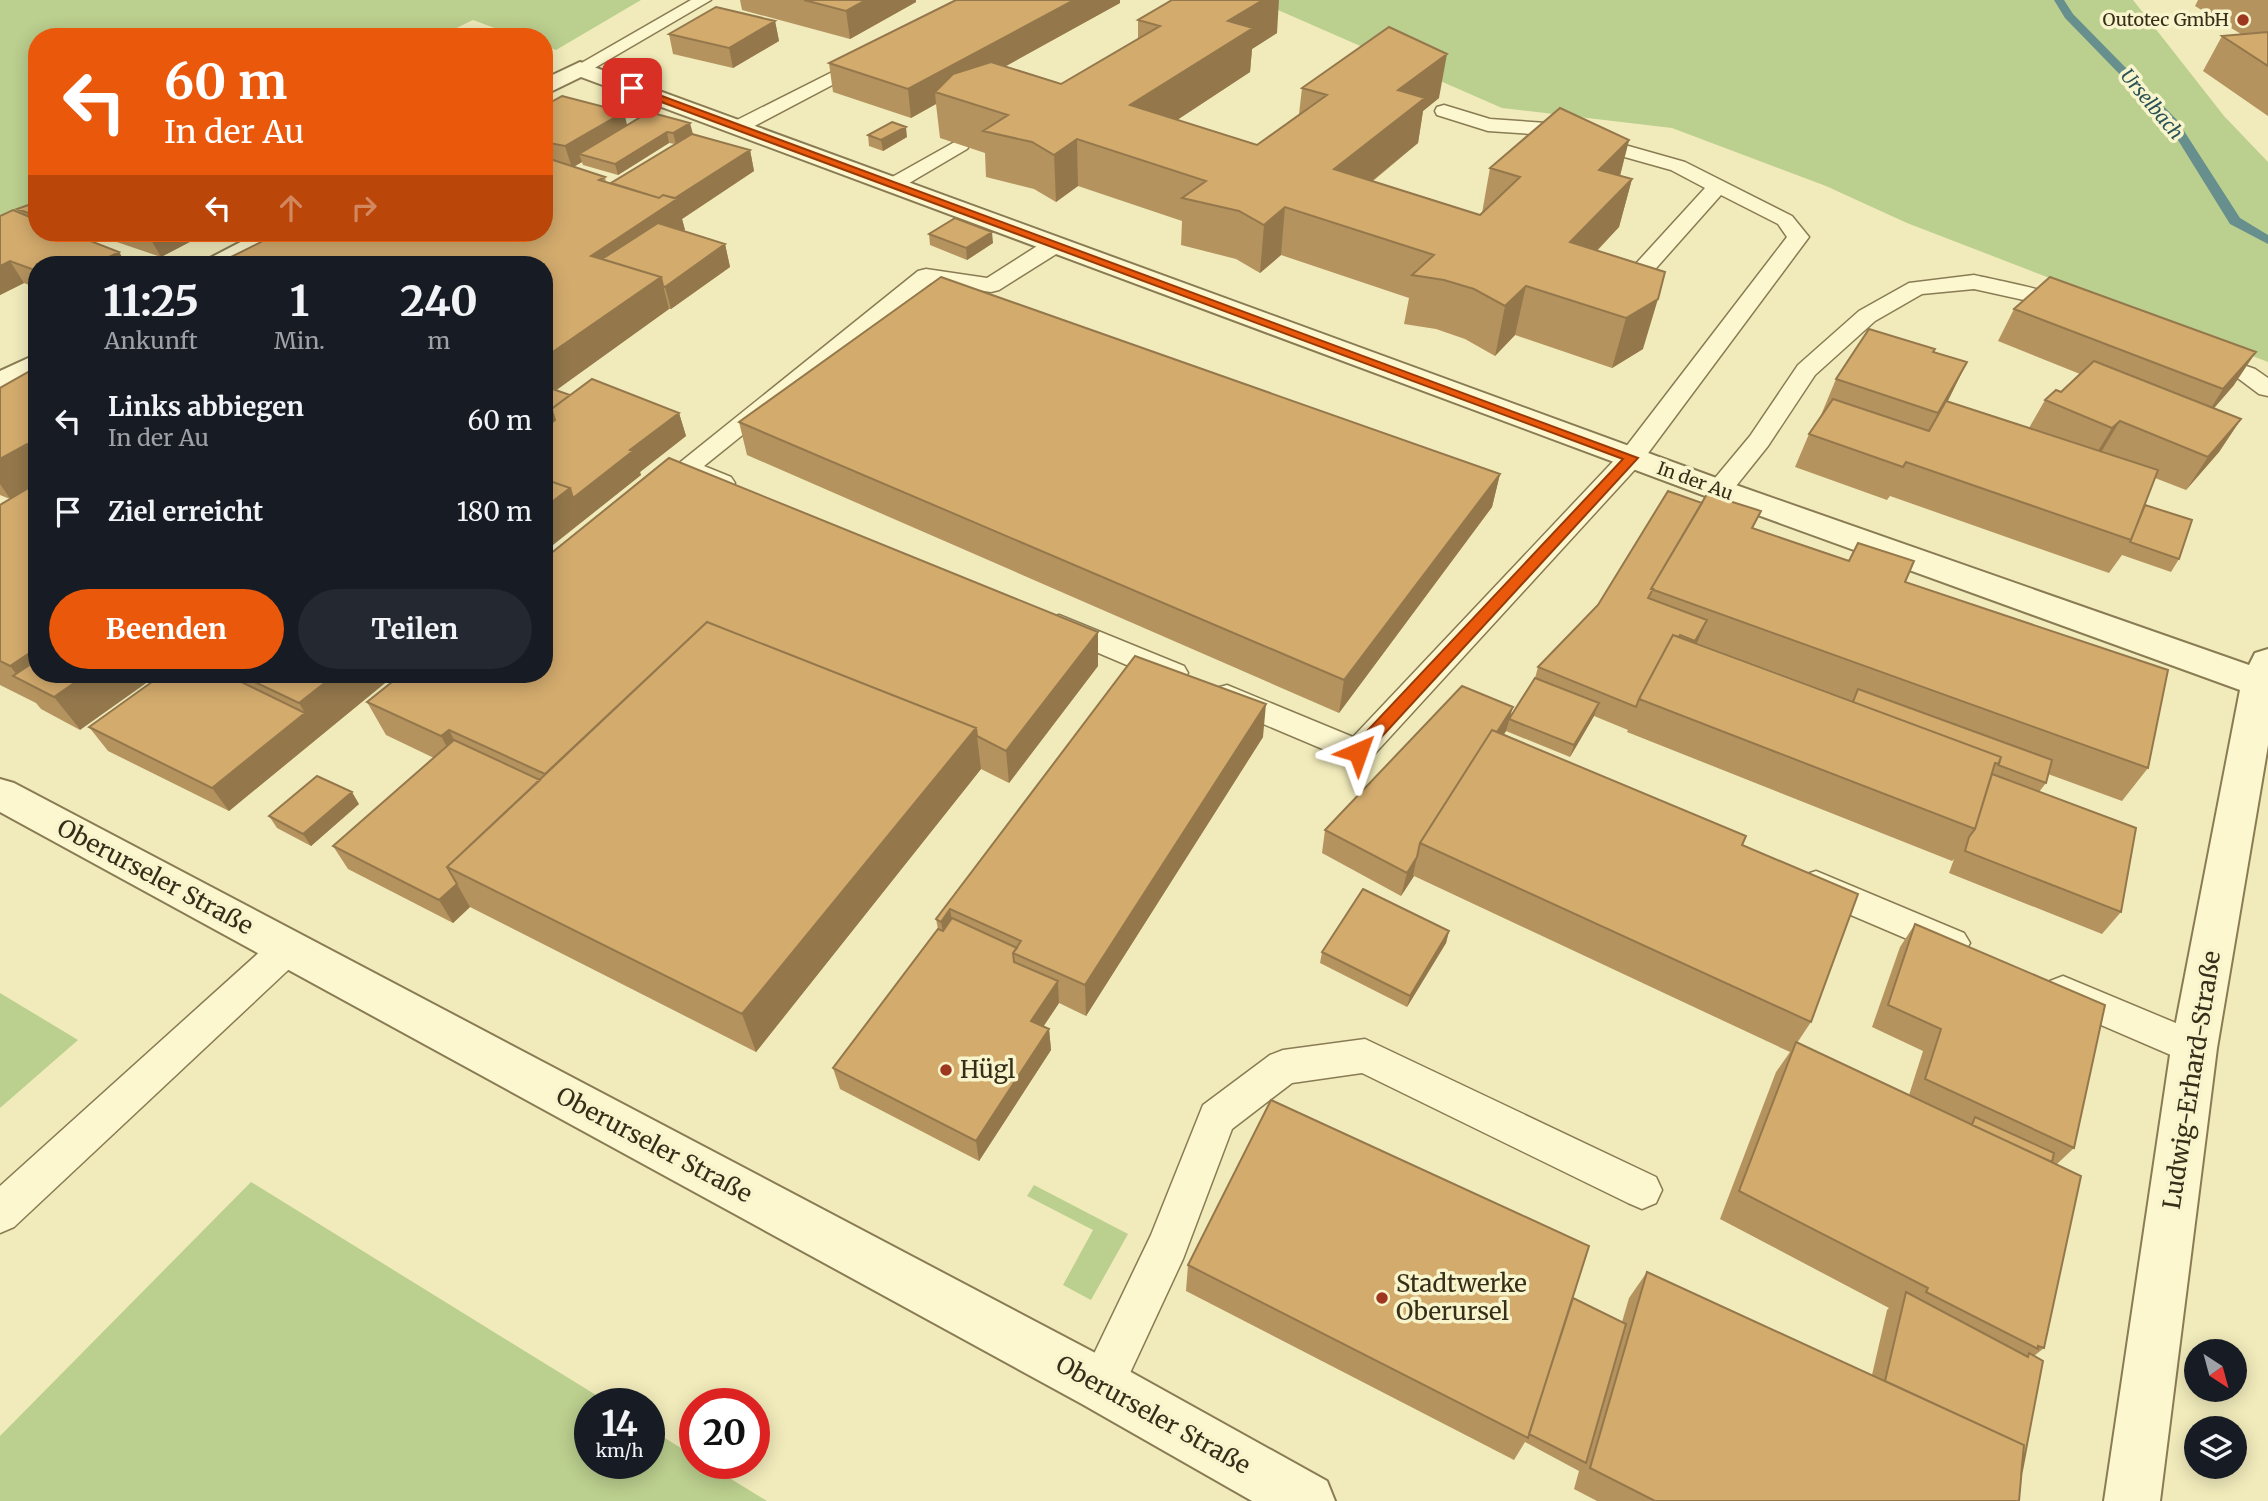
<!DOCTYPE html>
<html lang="de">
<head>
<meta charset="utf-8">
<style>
	body { margin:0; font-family:Merriweather,serif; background:#242831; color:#f1f3f6; height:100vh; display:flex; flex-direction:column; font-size:26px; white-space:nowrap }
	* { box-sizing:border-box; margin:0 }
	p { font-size:23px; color:#9ea1a6 }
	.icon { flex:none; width:38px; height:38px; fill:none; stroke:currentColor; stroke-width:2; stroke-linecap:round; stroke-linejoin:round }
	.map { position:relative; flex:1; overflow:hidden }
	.drawer { position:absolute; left:28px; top:256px; width:525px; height:427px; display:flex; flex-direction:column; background:#171b24; border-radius:28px; box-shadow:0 4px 18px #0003 }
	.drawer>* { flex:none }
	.hud { position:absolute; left:28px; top:28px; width:525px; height:214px; border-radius:28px; box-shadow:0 4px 18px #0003; background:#ea580c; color:#fff; overflow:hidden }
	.needle { width:46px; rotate:144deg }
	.buttons { position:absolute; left:2184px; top:1339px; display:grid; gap:14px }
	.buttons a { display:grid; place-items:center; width:63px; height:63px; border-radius:50%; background:#171b24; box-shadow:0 4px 18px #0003; font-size:35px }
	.speed { position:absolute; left:574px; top:1388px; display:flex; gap:14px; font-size:35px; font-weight:700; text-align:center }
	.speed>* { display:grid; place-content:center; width:91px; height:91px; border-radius:50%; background:#171b24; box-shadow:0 4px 18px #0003; line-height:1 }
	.speed small { font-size:18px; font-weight:400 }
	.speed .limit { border:10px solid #d22; background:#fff; color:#111 }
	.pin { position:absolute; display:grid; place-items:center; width:60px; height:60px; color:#fff; margin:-30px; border-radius:14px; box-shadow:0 4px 10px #0006 }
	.me { position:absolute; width:77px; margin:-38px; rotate:43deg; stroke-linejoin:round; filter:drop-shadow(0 0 5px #0008) }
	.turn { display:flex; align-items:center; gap:24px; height:147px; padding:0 21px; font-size:32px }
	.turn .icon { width:91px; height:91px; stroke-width:2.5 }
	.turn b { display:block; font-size:49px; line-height:60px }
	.lanes { display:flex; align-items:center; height:66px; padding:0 21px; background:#0003; justify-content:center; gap:35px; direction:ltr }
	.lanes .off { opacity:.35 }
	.eta { display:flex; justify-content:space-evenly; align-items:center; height:119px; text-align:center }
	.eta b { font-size:42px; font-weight:700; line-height:49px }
	.primary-button { display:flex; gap:14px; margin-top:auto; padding:14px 21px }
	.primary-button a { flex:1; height:80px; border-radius:42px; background:#ea580c; color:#fff; font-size:28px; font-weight:700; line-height:80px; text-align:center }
	.primary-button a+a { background:#242831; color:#f1f3f6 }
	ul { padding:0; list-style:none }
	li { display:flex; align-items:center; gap:21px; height:91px; padding:0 21px }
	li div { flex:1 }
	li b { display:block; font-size:26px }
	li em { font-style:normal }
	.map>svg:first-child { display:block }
	.green { fill:#bbcf8e }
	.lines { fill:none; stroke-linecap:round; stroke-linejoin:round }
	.stream { fill:#678f8d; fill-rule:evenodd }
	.service-casing { stroke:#897b54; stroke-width:3 }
	.minor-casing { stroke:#897b54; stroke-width:4 }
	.service { fill:#fcf7ce; fill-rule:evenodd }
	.minor { fill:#fcf7ce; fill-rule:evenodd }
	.wall { fill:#b5935e; fill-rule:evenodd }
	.shaded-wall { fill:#94784c }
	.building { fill:#d3ab6d; stroke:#94784c; stroke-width:2 }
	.route { fill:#ea580c; stroke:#983908; stroke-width:2 }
	.poi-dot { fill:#9d371f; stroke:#f8f4cb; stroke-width:2.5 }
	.labels { text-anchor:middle; stroke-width:7; stroke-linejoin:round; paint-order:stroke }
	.far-poi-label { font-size:18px; fill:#372e1a; stroke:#f8f4cb; text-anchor:end }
	.far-street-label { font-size:18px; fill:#372e1a; stroke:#f8f4cb }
	.far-water-label { font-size:19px; font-style:italic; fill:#285258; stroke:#f8f4cb }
	.near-street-label { font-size:24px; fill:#372e1a; stroke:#f8f4cb }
	.near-poi-label { font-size:24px; fill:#372e1a; stroke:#f8f4cb; text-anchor:start }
</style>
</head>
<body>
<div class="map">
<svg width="2268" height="1501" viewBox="0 0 2268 1501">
	<rect width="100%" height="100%" fill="#f1ebbb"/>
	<path class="green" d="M0 0H641L556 50 544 46V37H519L473 20 438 37H37V202L0 228Z
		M1255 0H2133L2224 116 2268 162V362L1907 223 1826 186 1672 128 1502 108Z
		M0 993 78 1040 0 1108Z
		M251 1182 609 1403 590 1404V1463H649V1428L695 1457V1463H705L767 1501H0V1436Z
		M1034 1185 1128 1234 1091 1300 1063 1285 1093 1230 1027 1196Z"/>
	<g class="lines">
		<path class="stream" d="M2054 0H2064L2073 14 2177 120 2240 218 2268 235V244L2230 224 2168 124 2065 18Z"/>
		<g class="service-casing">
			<path id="service" d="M691 0H711L586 73 580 74 571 69Z
				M868 54 874 55 877 59 874 63 743 132 736 134 726 128 729 124Z
				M1444 105 1490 119 1547 123 1685 162 1792 216 1809 237 1640 464 1369 760 1358 764 1216 704 1212 696 1216 688 1227 685 1353 737 1622 452 1787 237 1778 224 1721 195 1626 302H1610L1607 297 1610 292 1705 188 1671 170 1546 135 1488 131 1437 115 1435 111 1437 107Z
				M960 139 970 145 967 149 899 189H885L882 185 885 181Z
				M1053 240 1061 241 1064 246 1061 251 999 290 991 292 931 283 704 466 731 477 735 483 731 489C716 493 682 482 673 468L918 271 926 269 987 278 1045 241Z
				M1974 275C1994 280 2070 293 2080 307L2077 312 2069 314 2037 303 1974 289 1922 294 1875 321 1815 375 1768 446 1728 496 1719 498 1710 496 1706 490 1710 484 1750 436 1798 365 1859 311 1909 283Z
				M2203 351 2255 369 2268 378V396L2259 394 2239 379 2195 363 2191 358 2195 353Z
				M1059 615 1184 666 1188 673 1184 680 1173 684 1162 680 1049 632 1044 625 1049 618Z
				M1816 871 1964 933 1970 943 1964 953 1952 958 1940 953 1804 895 1799 885 1804 875Z
				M288 933 301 938 306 948 301 958 14 1227 0 1233V1186L275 938Z
				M2063 976 2207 1036 2213 1048 2207 1060 2194 1065 2050 1003 2045 992 2050 981Z
				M1365 1039 1656 1177 1662 1190 1656 1203 1642 1209 1628 1203 1362 1073 1292 1083 1232 1129 1183 1259 1117 1401 1101 1407 1085 1401 1079 1385 1151 1235 1203 1105 1270 1055 1283 1050Z"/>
		</g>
		<g class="minor-casing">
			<path id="minor" d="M580 62 1730 483 2249 665 2255 653 2268 649V745L2217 1048 2160 1501H2104L2171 1048 2240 690 1708 497 581 77 544 95V79Z
				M258 233H290L286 239 238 264H206L210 258Z
				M37 354V375L0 392V371Z
				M0 779 14 783 1120 1366 1327 1481 1335 1501H1252L1082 1404 0 812Z"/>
		</g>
		<use href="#service" class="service"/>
		<use href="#minor" class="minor"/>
	</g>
	<path class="wall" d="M740 0H916V2L850 39 742 10Z
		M956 0H1120V3L1005 66 1061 84 1138 39V20L1277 33 1252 49 1250 72 1177 120 1257 145 1299 114 1302 88 1439 98 1423 111 1418 143 1373 181 1480 215 1482 213 1490 168 1629 140 1620 176 1632 179 1619 227 1597 251 1643 349 1612 368 1515 335 1495 356 1465 339 1436 329 1404 324 1409 298 1281 255 1260 273 1236 259 1181 245 1182 221 1078 186 1056 202 1034 189 986 177 985 153 940 138 936 104 911 118 833 92 829 63Z
		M2198 0H2268V116L2203 71 2222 36 2241 34 2195 6Z
		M775 21 779 41 733 68 673 54 669 34Z
		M544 106 627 126 693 134 750 150 754 171 682 219 685 230 683 231 725 244 730 267 671 309H669L556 390 570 395 679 413 686 436 640 472 641 475 544 552ZM669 143 675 144 611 183 606 182 605 177 574 166 582 162 583 165 618 175Z
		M868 135 907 137 883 151 869 146Z
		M37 202V233L119 252 126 264H37V288L24 283 0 295V216L19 213 17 209Z
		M102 233H207L161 257 105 238Z
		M929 234 993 243 967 260 930 245Z
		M2014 309 2234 385 2214 408 2241 419 2219 452 2186 490 2155 478 2145 505 2179 559 2171 572 2122 555 2109 573 1890 496 1887 500 1795 467 1809 434 1819 420 1836 379 1934 352 1967 362 1947 402 2029 428 2045 400 2061 392 2080 374 1998 341Z
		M37 367V674L80 730 41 709 36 703 0 685V505L10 499 0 495V388Z
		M739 422 1500 474 1492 507 1339 713 747 455Z
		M1754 529 1905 582 2148 768 2122 801 2048 774 2046 783 2039 792 2121 912 2102 934 1949 873 1954 859 1952 861 1627 732 1628 730 1594 716 1570 757 1506 731 1504 734 1742 845 1811 1022 1797 1043 1909 1095 1923 1051 1872 1027 1900 947 1915 924 2074 1148 2057 1164 2044 1348 2034 1356 2019 1501H1597L1574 1489 1579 1471 1525 1442 1514 1460 1186 1291 1188 1265 1573 1298 1622 1322 1629 1298 1647 1272 1872 1375 1887 1310 1889 1308 1720 1219 1776 1072 1790 1052 1414 876 1401 896 1322 853 1325 830 1509 719 1535 678 1538 667 1598 605ZM1697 643 1852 701 1697 644Z
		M1098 632V666L1009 783 981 769 756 1052 470 907 453 923 348 869 333 846 434 758 386 735 367 702Z
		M1135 656 1263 737 1086 1016 1059 1003 1043 1027 1049 1029 1051 1050 979 1161 840 1089 833 1068 938 929 936 919Z
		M163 674H396L229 811 108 751 89 727Z
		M359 804 311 846 277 828 269 816Z
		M1449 931 1446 943 1407 1007 1320 963 1322 952Z"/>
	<path class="shaded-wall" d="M866 0H916V2L850 39 846 11Z
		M1074 0H1120V3L950 97 935 92 936 104 911 118 908 89Z
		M1263 0H1279L1277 33 1252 49 1250 72 1130 151V105L1228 21Z
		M775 21 779 41 733 68 729 48Z
		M1447 54 1439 98 1423 111 1418 143 1329 216 1334 169 1398 90Z
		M624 112 629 133 579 154 582 162 572 168 565 146Z
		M690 123 693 134 676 144 673 133Z
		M906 127 907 137 883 151 881 140Z
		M667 132 669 143 618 175 615 164Z
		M1077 139 1078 186 1056 202 1054 155Z
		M1629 140 1617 187 1599 170Z
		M750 150 754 171 682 219 685 230 621 273 591 256 662 207Z
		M1632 179 1619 227 1558 291 1570 242Z
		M1285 207 1281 255 1260 273 1264 225Z
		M992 232 993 243 967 260 966 248Z
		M147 233H207L161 257Z
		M725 244 730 267 671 309 665 287Z
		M119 252 126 264H95Z
		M10 261 24 283 0 295V266Z
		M661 277 669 309 544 399V358Z
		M1526 286 1515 335 1495 356 1505 306Z
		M1658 299 1643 349 1612 368 1626 318Z
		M2256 352 2234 385 2202 422 2223 389Z
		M1967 362 1942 413 1913 464 1938 413Z
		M552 411 555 420 544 459V416Z
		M679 413 686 436 640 472 641 475 544 552V508L570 488 630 450Z
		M2241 419 2219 452 2186 490 2208 457Z
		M2120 421 2100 454 2092 461 2112 428Z
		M27 444 37 458V485L11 500 0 484V459Z
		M1500 474 1492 507 1339 713 1344 680Z
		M1707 620 1697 643 1686 665 1695 641Z
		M1098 632V666L1009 783 1006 751Z
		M37 648V674H159L80 730 54 697 21 680 10 666Z
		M336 674H396L229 811 212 788 305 713 299 703Z
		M1599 703 1594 716 1570 757 1574 745Z
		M1266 704 1263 737 1086 1016 1085 985Z
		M1513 707 1506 731 1431 848 1424 845Z
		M976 728 981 769 756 1052 742 1014Z
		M449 730 466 763 459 769 441 736Z
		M352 792 359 804 311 846 303 834Z
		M1417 857 1413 876H1414L1401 896 1407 873Z
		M457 884 470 907 453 923 439 900Z
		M950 909 956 941 947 953 941 922Z
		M1449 931 1446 943 1407 1007 1410 996Z
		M1058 981 1059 1003 1033 1042 1031 1021Z
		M1049 1029 1051 1050 979 1161 976 1141Z"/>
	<path class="building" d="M804 0H866L846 11Z
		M956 0H1074L908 89 829 63Z
		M1172 0H1263L1228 21 1253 28 1130 105 1257 145 1327 95 1302 88 1389 27 1447 54 1398 90 1425 98 1334 169 1480 215 1520 177 1490 168 1560 108 1629 140 1599 170 1632 179 1570 242 1665 272 1658 299 1626 318 1526 286 1505 306 1474 289 1444 280 1412 275 1434 255 1285 207 1264 225 1239 211 1182 198 1206 181 1077 139 1054 155 1032 142 983 131 1008 115 935 92 953 74 991 62 1061 84 1160 26 1138 20Z
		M716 7 775 21 729 48 669 34Z
		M2268 32V66L2222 36Z
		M562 96 624 112 565 146 544 142V106Z
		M649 112 690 123 673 133 667 132 615 164 579 154Z
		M892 122 906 127 881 140 868 135Z
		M692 134 750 150 675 198 663 195 659 198 611 183Z
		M544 157 605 177 599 180 659 198 663 195 677 199 591 256 661 277 544 358V264H217L279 233H544Z
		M37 202V216L17 209Z
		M13 210 37 220V233H70L119 252 95 264H37V271L10 261 0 266V216Z
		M955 218 992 232 966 248 929 234Z
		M658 223 725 244 665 287 663 286 661 277 602 259Z
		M941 277 1500 474 1344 680 739 422Z
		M2050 277 2256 352 2223 389 2014 309Z
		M1869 329 1935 349 1933 352 1967 362 1938 413 1836 379Z
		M2094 361 2241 419 2208 457 2120 421 2112 428 2045 400 2056 390 2061 392Z
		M37 367V448L27 444 0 459V388Z
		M592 379 679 413 630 450 633 451 573 498 570 488 544 479V429L555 420 552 411 550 410Z
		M544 386 570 395 550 410 544 407Z
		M1833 399 1929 431 1946 401 2158 470 2131 540 1906 462 1903 467 1809 434Z
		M544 407 552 411 544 416Z
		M669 458 1098 632 1006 751 977 736 976 728 707 622 545 774 449 730 441 736 367 702 402 674H544V559Z
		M544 479 570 488 544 508Z
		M37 483V648L10 666 0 661V505Z
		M1668 491 1702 503 1651 589H1653L1648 598 1707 620 1695 641 1680 635 1679 637 1673 635 1639 699 1636 707 1538 667 1598 605Z
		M1707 494 1761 511 1752 528 1849 561 1858 543 1914 561 1905 582 2168 670 2148 768 1651 589Z
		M2145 505 2192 520 2179 559 2130 542Z
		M707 622 976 728 742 1014 447 867Z
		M1673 635 2001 757 1999 764 1995 763 1975 829 1639 699Z
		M1135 656 1266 704 1085 985 1013 953 1021 941 950 909 941 922 936 919Z
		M37 660V674H87L54 697 13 676Z
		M163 674H225L305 713 212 788 89 727Z
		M238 674H336L299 703Z
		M1535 678 1599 703 1574 745 1509 719Z
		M1462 686 1513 707 1497 732 1492 730 1420 843 1417 857 1407 873 1325 830Z
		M1858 689 2052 760 2046 783 1998 765 2001 757 1853 702Z
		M1492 730 1746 836 1742 845 1858 894 1811 1022 1420 843Z
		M454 740 540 780 447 867 457 884 439 900 333 846Z
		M1992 774 2136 828 2121 912 1965 851 1969 837 1975 829Z
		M317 776 352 792 303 834 269 816Z
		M1363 889 1449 931 1410 996 1322 952Z
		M952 918 1017 948 1013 953 1014 962 1058 981 1031 1021 1049 1029 976 1141 833 1068 938 929 943 931Z
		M1915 924 2105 1005 2074 1148 1925 1079 1941 1029 1888 1005Z
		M1796 1042 2081 1176 2044 1348 2038 1346V1349L1926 1292 1928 1288 1739 1191Z
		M1271 1100 1589 1246 1528 1438 1188 1265Z
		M1975 1117 2054 1153 2052 1162 1972 1125Z
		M1647 1272 2024 1445 2019 1501H1655L1590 1468Z
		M1906 1292 2028 1357 2029 1353 2043 1361 2021 1476 2024 1445 1885 1381Z
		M1573 1298 1626 1324 1586 1463 1529 1434Z"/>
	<path class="route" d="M629 86H635L1638 458 1364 756H1352L1350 752 1352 747 1623 459 629 90Z"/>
	<g class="poi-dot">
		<circle cx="2243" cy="20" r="7"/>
		<circle cx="946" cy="1070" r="7"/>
		<circle cx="1382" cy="1298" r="7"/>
	</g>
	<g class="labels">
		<g class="far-poi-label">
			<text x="2229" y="26">Outotec GmbH</text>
		</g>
		<g class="far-street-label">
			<text transform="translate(1695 481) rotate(20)" y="6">In der Au</text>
		</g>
		<g class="far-water-label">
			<text transform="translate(2152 104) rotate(50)" y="7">Urselbach</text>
		</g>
		<g class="near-street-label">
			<text transform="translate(155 877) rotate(28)" y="8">Oberurseler Straße</text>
			<text transform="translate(2192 1080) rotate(-81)" y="8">Ludwig-Erhard-Straße</text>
			<text transform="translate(654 1145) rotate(28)" y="8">Oberurseler Straße</text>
			<text transform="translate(1153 1415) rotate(29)" y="8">Oberurseler Straße</text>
		</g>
		<g class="near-poi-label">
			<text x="960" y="1078">Hügl</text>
			<text x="1396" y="1292">Stadtwerke<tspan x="1396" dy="28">Oberursel</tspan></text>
		</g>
	</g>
</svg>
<div class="buttons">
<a><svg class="needle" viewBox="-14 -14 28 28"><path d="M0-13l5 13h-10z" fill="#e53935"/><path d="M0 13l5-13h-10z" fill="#9ea1a6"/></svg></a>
<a><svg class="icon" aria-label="layers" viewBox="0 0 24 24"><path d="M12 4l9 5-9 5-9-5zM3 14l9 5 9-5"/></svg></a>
</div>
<div class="speed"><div>14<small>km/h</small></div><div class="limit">20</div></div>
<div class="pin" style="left:632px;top:88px;background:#d93025"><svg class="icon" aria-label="arrive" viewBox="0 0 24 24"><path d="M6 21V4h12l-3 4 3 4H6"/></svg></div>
<svg class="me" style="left:1358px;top:752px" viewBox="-20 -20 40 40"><path d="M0-17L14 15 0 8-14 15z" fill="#ea580c" stroke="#fff" stroke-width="4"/></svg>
<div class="hud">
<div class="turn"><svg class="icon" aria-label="left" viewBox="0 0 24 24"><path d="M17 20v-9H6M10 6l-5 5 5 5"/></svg><div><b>60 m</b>In der Au</div></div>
<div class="lanes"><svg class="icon" aria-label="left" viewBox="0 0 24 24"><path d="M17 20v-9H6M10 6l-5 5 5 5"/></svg><svg class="icon off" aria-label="ahead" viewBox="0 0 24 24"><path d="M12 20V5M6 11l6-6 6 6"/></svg><svg class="icon off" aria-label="right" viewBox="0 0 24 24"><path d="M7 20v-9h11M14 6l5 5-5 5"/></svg></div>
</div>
<section class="drawer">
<div class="eta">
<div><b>11:25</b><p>Ankunft</p></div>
<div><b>1</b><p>Min.</p></div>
<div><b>240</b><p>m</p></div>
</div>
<ul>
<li><svg class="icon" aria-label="left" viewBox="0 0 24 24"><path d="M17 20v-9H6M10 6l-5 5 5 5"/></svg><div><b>Links abbiegen</b><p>In der Au</p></div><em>60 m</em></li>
<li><svg class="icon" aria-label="arrive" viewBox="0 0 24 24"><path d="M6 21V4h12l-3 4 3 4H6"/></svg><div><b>Ziel erreicht</b></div><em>180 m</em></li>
</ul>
<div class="primary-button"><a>Beenden</a><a>Teilen</a></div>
</section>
</div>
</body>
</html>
